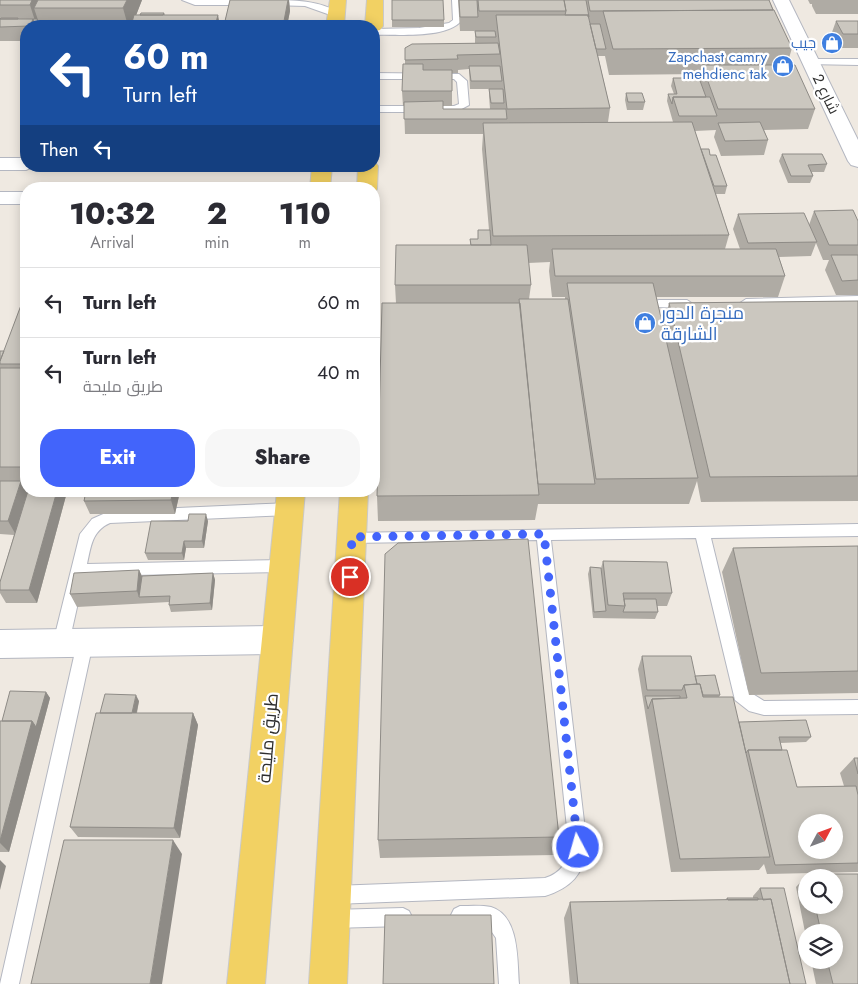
<!DOCTYPE html>
<html lang="en">
<head>
<meta charset="utf-8">
<style>
	body { margin:0; font-family:Jost,Cairo,sans-serif; background:#f7f7f7; color:#2b2b33; height:100vh; display:flex; flex-direction:column; font-size:19px; white-space:nowrap }
	* { box-sizing:border-box; margin:0 }
	p { font-size:16px; color:#7c7c81 }
	.icon { flex:none; width:28px; height:28px; fill:none; stroke:currentColor; stroke-width:2; stroke-linecap:round; stroke-linejoin:round }
	.map { position:relative; flex:1; overflow:hidden }
	.side { position:absolute; left:20px; top:182px; width:360px; height:315px; display:flex; flex-direction:column; background:#fff; border-radius:20px; box-shadow:0 2px 12px #0003 }
	.side>* { flex:none }
	.banner { position:absolute; left:20px; top:20px; width:360px; height:152px; border-radius:20px; box-shadow:0 2px 12px #0003; background:#1a4fa0; color:#fff; overflow:hidden }
	.needle { width:32px; rotate:49deg }
	.buttons { position:absolute; left:798px; top:814px; display:grid; gap:10px }
	.buttons a { display:grid; place-items:center; width:45px; height:45px; border-radius:50%; background:#fff; box-shadow:0 2px 12px #0003; font-size:25px }
	.pin { position:absolute; display:grid; place-items:center; width:42px; height:42px; color:#fff; margin:-21px; border:2px solid #fff; border-radius:50%; box-shadow:0 1px 5px #0007 }
	.me { position:absolute; width:55px; margin:-28px; rotate:354deg; stroke-linejoin:round; filter:drop-shadow(0 0 4px #0008) }
	.turn { display:flex; align-items:center; gap:18px; height:105px; padding:0 20px; font-size:22px }
	.turn .icon { width:65px; height:65px; stroke-width:2.5 }
	.turn b { display:block; font-size:35px; line-height:42px }
	.then { display:flex; align-items:center; height:48px; padding:0 20px; background:#0003; gap:10px; font-size:19px }
	.eta { display:flex; justify-content:space-evenly; align-items:center; height:85px; text-align:center }
	.eta b { font-size:30px; font-weight:800; line-height:35px }
	.primary-button { display:flex; gap:10px; margin-top:auto; padding:10px 20px }
	.primary-button a { flex:1; height:58px; border-radius:20px; background:#4264fb; color:#fff; font-size:20px; font-weight:800; line-height:58px; text-align:center }
	.primary-button a+a { background:#f7f7f7; color:#2b2b33 }
	ul { padding:0; list-style:none }
	li { display:flex; align-items:center; gap:15px; height:70px; padding:0 20px; border-top:1px solid #e1e1e2 }
	li div { flex:1 }
	li b { display:block; font-size:19px }
	li em { font-style:normal }
	.map>svg:first-child { display:block }
	.lines { fill:none; stroke-linecap:round; stroke-linejoin:round }
	.service-casing { stroke:#b4b7c1; stroke-width:2 }
	.minor-casing { stroke:#b4b7c1; stroke-width:2 }
	.primary-casing { stroke:#c9c9c9; stroke-width:2 }
	.service { fill:#fff; fill-rule:evenodd }
	.minor { fill:#fff; fill-rule:evenodd }
	.primary { fill:#f2d163; fill-rule:evenodd }
	.wall { fill:#afaba4; fill-rule:evenodd }
	.shaded-wall { fill:#8e8b86 }
	.building { fill:#cbc7bf; stroke:#8e8b86; fill-rule:evenodd }
	.route { stroke:#4264fb; stroke-width:9; stroke-dasharray:0 16.2 }
	.labels { text-anchor:middle; stroke-width:4.5; stroke-linejoin:round; paint-order:stroke }
	.far-shop-label { font-size:15px; fill:#366cbe; stroke:#fff; text-anchor:end }
	.far-street-label { font-size:15px; fill:#2e2e2e; stroke:#fff }
	.shop-label { font-size:18px; fill:#366cbe; stroke:#fff; text-anchor:start }
	.street-label { font-size:18px; fill:#2e2e2e; stroke:#fff }
</style>
</head>
<body>
<div class="map">
<svg width="858" height="984" viewBox="0 0 858 984">
	<rect width="100%" height="100%" fill="#efe9e1"/>
	<g class="lines">
		<g class="service-casing">
			<path id="service" d="M182 0H249L251 2 247 5H195Z
				M269 0C292 0 322 0 340 14L336 17 305 6 271 5 267 2Z
				M452 0H460L461 21C446 39 396 34 374 35V29L419 28 449 23 453 20Z
				M810 59H858V65L807 64 805 62Z
				M374 73 459 74 467 81 469 105 456 112H374V106H454L459 104 457 82 454 79H374Z
				M858 296V304L746 307 740 303 746 299Z
				M659 300H687L693 304 687 308 655 307V301Z
				M290 503 295 505 297 509 295 513 290 515 110 523C92 531 91 546 87 564L284 560 289 562 291 566 289 570 284 572 84 576 69 643 66 648 61 650 56 648 53 643 80 534 92 519 110 511Z
				M858 524V536L711 538 748 691 764 701 858 700V714L764 715 749 711 735 700 696 538 551 540 587 847C584 874 571 888 545 896L334 904 328 901 325 895 328 889 334 886 545 878C561 873 567 863 569 847L537 540 352 543 347 541 345 537 347 533Z
				M85 636 90 638 93 643 19 984H0L77 643 80 638Z
				M460 906C470 906 482 905 491 907 520 916 517 961 519 984H499L496 938 487 925 460 924 454 921 451 915 454 909Z
				M403 908 409 911 412 917 409 923 403 926 332 928 325 926 323 919 325 912 332 910Z"/>
		</g>
		<g class="minor-casing">
			<path id="minor" d="M773 0H789L858 140V167L851 165 848 161Z
				M0 158H26V166H35L26 170H0Z
				M0 192H26V204H0Z
				M278 626 289 630 293 640 289 650 278 654 0 658V630Z"/>
		</g>
		<g class="primary-casing">
			<path id="primary" d="M330 0H346L344 26H326Z
				M367 0H383V26L380 30 374 31V26H365Z
				M374 161 378 166 377 189 374 194V189H357L358 166H374Z
				M312 166H332L330 189H310Z
				M277 491H305L265 984H227Z
				M340 491H368L347 984H309Z"/>
		</g>
		<use href="#service" class="service"/>
		<use href="#minor" class="minor"/>
		<use href="#primary" class="primary"/>
	</g>
	<path class="wall" d="M0 0H142L136 15 164 13 165 15 220 26H26V41H0Z
		M230 0H289L290 11 287 26H225V21Z
		M458 0H769L792 48 787 65 815 109 808 129 764 130 768 140 764 155 721 156 714 137 716 130 695 131 701 149 710 155 727 186 725 194H716L729 235 725 249H740L733 229 738 214 809 225 814 211 858 221V295H836L825 270 829 260H823L816 243 811 256 779 257 785 276 778 297H656L663 327 669 303 858 301V501L701 502 697 481 689 504H538L535 520 378 521 377 496 396 303 395 285 470 245V239H478V230H489L482 149 483 134H405L404 106H403L402 91 405 64V48L475 43V31H492H460ZM598 56H605L609 75 700 74 699 78H673L671 86 674 94H668L667 101 673 122H608L610 108ZM469 69 470 89H501H489V96L490 109H443V106H452V73H458V70ZM550 262 549 271 552 297H565V299H529L531 285 528 263Z
		M808 0H858V14H816L812 6V4H810Z
		M392 20H444V27H392Z
		M836 21H858V48H838L831 35Z
		M626 93 645 102 643 110H627L625 100Z
		M782 154 827 164 824 172H812L813 176 810 183H788L779 161Z
		M26 292V491H230L180 492 175 514H90L84 501 86 492H67L37 603H6L0 593V582L14 535 0 534V351H4Z
		M208 521 204 548H186L184 560H148L145 553Z
		M858 546V693L749 695 722 572 733 548Z
		M603 561 672 593 667 606H657L658 612 655 619 593 618 588 574 590 567 601 568Z
		M139 570 142 576 213 573 215 580 212 610 171 612 169 605V602L77 607 70 594Z
		M642 656 695 676 720 695 719 697 739 722 811 737 806 742 780 743 782 750 797 787 844 786 840 773 854 758H858V872L767 874 764 864 759 870 671 872 638 669Z
		M46 692 50 698 9 852H0V721H2Z
		M139 701 137 713H193L198 725 180 838 78 837 70 827 100 713Z
		M559 837 554 855 380 858 378 840Z
		M808 874H858V984H816L811 960H834V932H806V937L796 887ZM806 878H834V905H806Z
		M760 888 806 984H570L564 918 570 902 725 900 727 898H753V896Z"/>
	<path class="shaded-wall" d="M32 0H48L34 8 40 26H30L33 19 36 24 30 5Z
		M127 0H142L132 26H128L123 8Z
		M288 0H289L290 11 287 26H285L284 21Z
		M218 15 220 26H215Z
		M21 481 28 495 16 535 8 521Z
		M57 491H67V492L37 603 29 590Z
		M173 491H180L175 514 171 500Z
		M206 514 208 521 204 548 202 541Z
		M184 541 186 548 184 560 182 553Z
		M139 570 145 583 139 597 137 591Z
		M213 573 215 580 212 610 210 603Z
		M46 692 50 698 9 852 0 843V841L32 721Z
		M136 695 139 701 134 725 131 719Z
		M193 713 198 725 180 838 174 828Z
		M173 840 182 854 162 984H150Z
		M0 860 6 866 0 890Z"/>
	<path class="building" d="M0 0H32L30 5H0Z
		M38 0H127L123 8H34Z
		M230 0H288L284 21H225Z
		M392 0H443L444 20H392Z
		M459 0H477L478 17H460Z
		M478 0H564L566 11H479Z
		M564 0H586L589 17H588V15H565L566 11Z
		M588 0H769L773 10 590 11Z
		M774 10 792 48 613 49 603 11Z
		M141 13H164L163 15H140Z
		M134 15H218L215 26H131Z
		M496 15H588L610 108 507 109Z
		M1 18H18V19H0Z
		M0 19H33L30 26 0 27Z
		M33 19H37L38 21 36 26Z
		M836 21H858V34H843Z
		M590 24H600L606 49H596Z
		M475 31H495L496 37H476Z
		M498 43 500 54 457 55 458 59 405 60V48L412 44Z
		M403 64H423V70H452V91H402Z
		M702 65H795L815 109H718Z
		M469 66H500L502 81H471Z
		M673 78H699L706 97H673L672 104 668 94H677Z
		M489 89H503L504 103H491Z
		M626 93H642L645 102H628Z
		M673 97H710L717 116H679Z
		M443 101V109H506L507 119H404V102Z
		M692 122 729 235 493 236 483 123Z
		M760 122 768 140 725 141 718 123Z
		M701 149H709L710 155H716L727 186H714Z
		M782 154H822L827 164 808 165 813 176H791Z
		M853 210 858 221V245H829L814 211Z
		M804 213 817 242 748 243 738 214Z
		M478 230H490L491 245H471L470 239H478Z
		M396 245H527L531 285H395Z
		M552 249H776L785 276H555Z
		M831 255H858V280L842 281Z
		M567 283H653L698 478 596 479Z
		M26 292V364H0V361Z
		M519 299H568L595 484H538Z
		M858 301V476L710 477 669 303Z
		M382 303H520L539 495 377 496Z
		M0 351H4L0 361Z
		M0 368H26V467H0Z
		M0 481H21L8 521H0Z
		M28 491H57L29 590H0V582Z
		M86 491H173L171 500 84 501Z
		M189 514H206L202 541H184L182 553H145L151 521H188Z
		M528 539 559 837 378 840 385 554 398 543Z
		M858 546V671L761 673 733 548Z
		M603 561 667 562 672 593H623L625 606 608 605Z
		M590 567 601 568 606 611 594 612Z
		M139 570 137 591 70 594 74 573Z
		M213 573 210 603 169 605 170 596 139 597 142 576Z
		M624 599H656L658 612H623L625 606Z
		M642 656H691L697 684 684 685 682 690H647Z
		M715 675 720 695H703L700 684H697L695 676Z
		M700 684 703 697H733L770 857 680 859 652 699 687 698 684 685Z
		M10 691 46 692 36 727 32 721H2Z
		M105 694 136 695 132 713H100Z
		M645 696H680V698L652 699 648 709Z
		M96 713H193L174 828 70 827Z
		M806 720 811 737H779L782 750H748L746 753 739 722Z
		M0 721H32L0 841Z
		M748 750H787L797 787 856 786 858 795V863L775 865ZM806 822H834V850H806Z
		M854 758H858V774Z
		M64 840H173L150 984H31Z
		M808 874H858V984H833L827 960H834V932H821L815 905H834V878H809Z
		M760 888H784L806 984H790L771 899 763 900Z
		M727 898H758V900H728Z
		M771 899 790 984H578L570 902Z
		M385 915H491L494 984H383Z"/>
	<g class="lines">
		<path class="route" d="M350 577 352 537 544 534 578 847"/>
	</g>
	<defs>
		<g id="shop-disc" transform="scale(1.125)"><circle r="9.5" fill="#3f7fe0" stroke="#fff"/><path d="M-5-2.5h2.3a2.7 3.5 0 0 1 5.4 0H5L5.5 6h-11ZM-1.5-2.5h3a1.5 2.3 0 0 0-3 0Z" fill="#fff"/></g>
	</defs>
	<g fill-rule="evenodd">
		<use href="#shop-disc" x="832" y="43"/>
		<use href="#shop-disc" x="783" y="66"/>
		<use href="#shop-disc" x="645" y="323"/>
	</g>
	<g class="labels">
		<g class="far-shop-label">
			<text x="816" y="48">جيب</text>
			<text x="767" y="62">Zapchast camry<tspan x="767" dy="17">mehdienc tak</tspan></text>
		</g>
		<g class="far-street-label">
			<text transform="translate(826 94) rotate(64)" y="5">شارع 2</text>
		</g>
		<g class="shop-label">
			<text x="661" y="319">منجرة الدور<tspan x="661" dy="21">الشارقة</tspan></text>
		</g>
		<g class="street-label">
			<text transform="translate(268 738) rotate(-85)" y="6">طريق مليحة</text>
		</g>
	</g>
</svg>
<div class="buttons">
<a><svg class="needle" viewBox="-14 -14 28 28"><path d="M0-13l5 13h-10z" fill="#e53935"/><path d="M0 13l5-13h-10z" fill="#7c7c81"/></svg></a>
<a><svg class="icon" aria-label="search" viewBox="0 0 24 24"><circle cx="10" cy="10" r="6"/><path d="M15 15l6 6"/></svg></a>
<a><svg class="icon" aria-label="layers" viewBox="0 0 24 24"><path d="M12 4l9 5-9 5-9-5zM3 14l9 5 9-5"/></svg></a>
</div>
<div class="pin" style="left:350px;top:577px;background:#d93025"><svg class="icon" aria-label="arrive" viewBox="0 0 24 24"><path d="M6 21V4h12l-3 4 3 4H6"/></svg></div>
<svg class="me" style="left:578px;top:847px" viewBox="-20 -20 40 40"><circle r="17" fill="#4264fb" stroke="#fff" stroke-width="3"/><path d="M0-11L8 9 0 5-8 9z" fill="#fff"/></svg>
<div class="banner">
<div class="turn"><svg class="icon" aria-label="left" viewBox="0 0 24 24"><path d="M17 20v-9H6M10 6l-5 5 5 5"/></svg><div><b>60 m</b>Turn left</div></div>
<div class="then">Then<svg class="icon" aria-label="left" viewBox="0 0 24 24"><path d="M17 20v-9H6M10 6l-5 5 5 5"/></svg></div>
</div>
<section class="side">
<div class="eta">
<div><b>10:32</b><p>Arrival</p></div>
<div><b>2</b><p>min</p></div>
<div><b>110</b><p>m</p></div>
</div>
<ul>
<li><svg class="icon" aria-label="left" viewBox="0 0 24 24"><path d="M17 20v-9H6M10 6l-5 5 5 5"/></svg><div><b>Turn left</b></div><em>60 m</em></li>
<li><svg class="icon" aria-label="left" viewBox="0 0 24 24"><path d="M17 20v-9H6M10 6l-5 5 5 5"/></svg><div><b>Turn left</b><p>طريق مليحة</p></div><em>40 m</em></li>
</ul>
<div class="primary-button"><a>Exit</a><a>Share</a></div>
</section>
</div>
</body>
</html>
